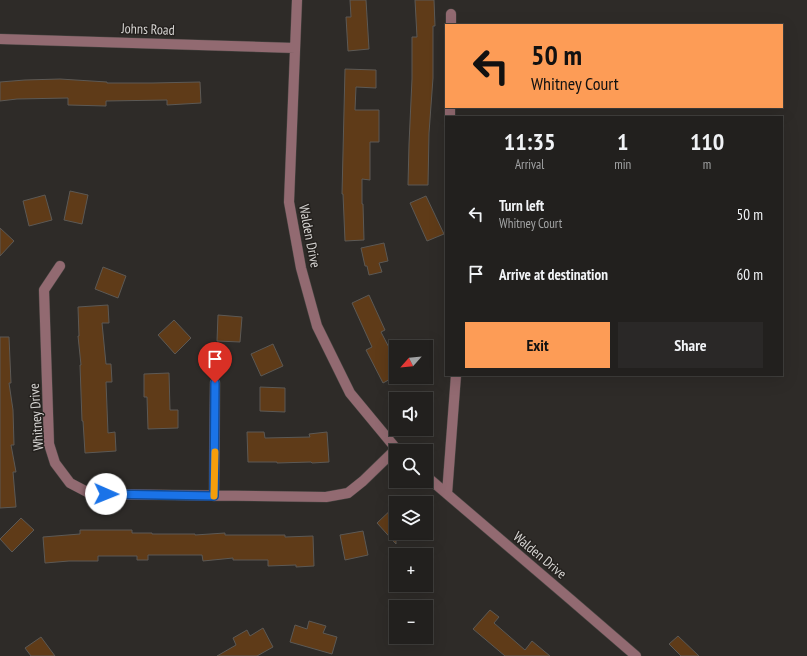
<!DOCTYPE html>
<html lang="en">
<head>
<meta charset="utf-8">
<style>
	body { margin:0; font-family:"PT Sans Narrow",sans-serif; background:#2a2827; color:#f1f3f6; height:100vh; display:flex; flex-direction:column; font-size:15px; white-space:nowrap }
	* { box-sizing:border-box; margin:0 }
	p { font-size:13px; color:#a2a3a4 }
	.icon { flex:none; width:22px; height:22px; fill:none; stroke:currentColor; stroke-width:2; stroke-linecap:round; stroke-linejoin:round }
	.map { position:relative; flex:1; overflow:hidden }
	.panel { position:absolute; left:445px; top:116px; width:338px; height:260px; display:flex; flex-direction:column; background:#22201e; border-radius:0px; box-shadow:0 4px 16px #0002,0 0 0 1px #3f3e3c }
	.panel>* { flex:none }
	.guide { position:absolute; left:445px; top:24px; width:338px; height:84px; border-radius:0px; box-shadow:0 4px 16px #0002,0 0 0 1px #3f3e3c; background:#fd9c56; color:#111; overflow:hidden }
	.needle { width:26px; rotate:243deg }
	.buttons { position:absolute; left:389px; top:340px; display:grid; gap:8px }
	.buttons a { display:grid; place-items:center; width:44px; height:44px; border-radius:0px; background:#22201e; box-shadow:0 4px 16px #0002,0 0 0 1px #3f3e3c; font-size:20px }
	.pin { position:absolute; display:grid; place-items:center; width:34px; height:34px; color:#fff; margin:-41px -17px; border-radius:50% 50% 50% 0; rotate:-45deg; box-shadow:0 0 4px #0007 }
	.pin .icon { rotate:45deg }
	.me { position:absolute; width:44px; margin:-22px; rotate:91deg; stroke-linejoin:round; filter:drop-shadow(0 0 3px #0008) }
	.turn { display:flex; align-items:center; gap:14px; height:84px; padding:0 20px; font-size:18px }
	.turn .icon { width:52px; height:52px; stroke-width:2.5 }
	.turn b { display:block; font-size:28px; line-height:34px }
	.eta { display:flex; justify-content:space-evenly; align-items:center; height:68px; text-align:center }
	.eta b { font-size:24px; font-weight:700; line-height:28px }
	.button { display:flex; gap:8px; margin-top:auto; padding:8px 20px }
	.button a { flex:1; height:46px; border-radius:0px; background:#fd9c56; color:#111; font-size:16px; font-weight:700; line-height:46px; text-align:center }
	.button a+a { background:#2a2827; color:#f1f3f6 }
	ul { padding:0; list-style:none }
	li { display:flex; align-items:center; gap:12px; height:60px; padding:0 20px }
	li div { flex:1 }
	li b { display:block; font-size:15px }
	li em { font-style:normal }
	.map>svg:first-child { display:block }
	.building { fill:#5f3b18; stroke:#5c5955 }
	.lines { fill:none; stroke-linecap:round; stroke-linejoin:round }
	.minor-casing { stroke:#494643; stroke-width:11 }
	.minor { stroke:#926a71; stroke-width:10 }
	.route-casing { stroke:#114b97; stroke-width:10 }
	.route { stroke:#1a73e8; stroke-width:7 }
	.slow { stroke:#f59e0b; stroke-width:7 }
	.labels { text-anchor:middle; stroke-width:3; stroke-linejoin:round; paint-order:stroke }
	.street-label { font-size:14px; fill:#d6d4d2; stroke:#24211e }
</style>
</head>
<body>
<div class="map">
<svg width="807" height="656" viewBox="0 0 807 656">
	<rect width="100%" height="100%" fill="#2e2b28"/>
	<path class="building" d="M350 0H366L369 49 348 51 346 17H351Z
		M415 0H434L435 26H433V78L429 133 428 185H408L409 144 412 79V37H417Z
		M345 69 376 70V88L356 87 355 110H379V142H370V180L362 179V204H363L364 240 345 241 343 194H342Z
		M60 79 107 82V83H152L200 82 201 103 167 105V100L106 101V106L68 105V98L17 99 0 101V82L25 80Z
		M70 191 88 195 82 224 64 220Z
		M45 195 52 220 29 226 23 201Z
		M426 196 444 234 427 241 410 203Z
		M0 228 14 241 0 256Z
		M384 243 388 261 379 263 382 272 369 275 367 266H365L361 248Z
		M103 267 126 276 118 298 95 289Z
		M369 295 385 330 381 332 396 361V376L383 383 366 350 372 347 352 303Z
		M108 305 109 323H102L106 364H111L112 382H106L108 433 115 432 116 451 85 453 83 421H82L80 365H81L78 336H79L78 307Z
		M218 315 242 317 240 342 217 341Z
		M174 320 191 338 175 354 158 335Z
		M0 337H9L11 383H9L13 410 14 445H11L16 472H13L16 507 0 508Z
		M273 344 283 366 261 376 251 354Z
		M169 373 170 410H178V428L148 429 147 397H144V374Z
		M260 387 285 388V412L260 411Z
		M247 432H264L265 438 310 437 309 434 327 432 329 462 312 463 311 462 277 463V462H248Z
		M396 505V544L377 523Z
		M21 518 34 530 12 552 0 539Z
		M80 530H132V533H152V534H195V535L225 533V535H285V537L313 536 314 566 296 567V565L268 566V560H233V558L203 561 202 555H148V560H137V556H98V561H69L45 563 43 537 80 534Z
		M363 531 368 555 345 560 340 535Z
		M490 610 499 617 494 623 525 650 532 641 550 656H505L473 629Z
		M309 621 326 626 323 633 337 637 332 654 290 642 295 625 307 629Z
		M263 628 273 647 257 656H217L236 645 233 638 247 630 250 636Z
		M678 636 699 656H681L669 644Z
		M41 637 55 656H31L25 648Z"/>
	<g class="lines">
		<g class="minor-casing">
			<path id="minor" d="M297 0 289 202 301 268 317 326 350 393 398 451
				M451 25V14
				M0 39 295 48
				M450 117V107
				M60 266 44 290 49 444 55 463 70 483 91 494 326 497 348 493 363 481 396 449
				M426 476 570 599 636 656
				M447 494 456 375
				M214 496 215 383"/>
		</g>
		<use href="#minor" class="minor"/>
	</g>
	<g class="lines">
		<g class="route-casing">
			<path id="route" d="M106 494 214 496 215 383"/>
		</g>
		<use href="#route" class="route"/>
		<path class="slow" d="M214 496 215 452"/>
	</g>
	<g class="labels">
		<g class="street-label">
			<text transform="translate(148 29) rotate(2)" y="5">Johns Road</text>
			<text transform="translate(310 236) rotate(79)" y="5">Walden Drive</text>
			<text transform="translate(36 417) rotate(-94)" y="5">Whitney Drive</text>
			<text transform="translate(540 555) rotate(40)" y="5">Walden Drive</text>
		</g>
	</g>
</svg>
<div class="buttons">
<a><svg class="needle" viewBox="-14 -14 28 28"><path d="M0-13l5 13h-10z" fill="#e53935"/><path d="M0 13l5-13h-10z" fill="#a2a3a4"/></svg></a>
<a><svg class="icon" aria-label="sound" viewBox="0 0 24 24"><path d="M4 9h4l5-4v14l-5-4H4zM17 9q2 3 0 6"/></svg></a>
<a><svg class="icon" aria-label="search" viewBox="0 0 24 24"><circle cx="10" cy="10" r="6"/><path d="M15 15l6 6"/></svg></a>
<a><svg class="icon" aria-label="layers" viewBox="0 0 24 24"><path d="M12 4l9 5-9 5-9-5zM3 14l9 5 9-5"/></svg></a>
<a>+</a>
<a>−</a>
</div>
<div class="pin" style="left:215px;top:383px;background:#d93025"><svg class="icon" aria-label="arrive" viewBox="0 0 24 24"><path d="M6 21V4h12l-3 4 3 4H6"/></svg></div>
<svg class="me" style="left:106px;top:494px" viewBox="-20 -20 40 40"><circle r="19" fill="#fff"/><path d="M0-13L10 11 0 6-10 11z" fill="#1a73e8"/></svg>
<div class="guide">
<div class="turn"><svg class="icon" aria-label="left" viewBox="0 0 24 24"><path d="M17 20v-9H6M10 6l-5 5 5 5"/></svg><div><b>50 m</b>Whitney Court</div></div>
</div>
<section class="panel">
<div class="eta">
<div><b>11:35</b><p>Arrival</p></div>
<div><b>1</b><p>min</p></div>
<div><b>110</b><p>m</p></div>
</div>
<ul>
<li><svg class="icon" aria-label="left" viewBox="0 0 24 24"><path d="M17 20v-9H6M10 6l-5 5 5 5"/></svg><div><b>Turn left</b><p>Whitney Court</p></div><em>50 m</em></li>
<li><svg class="icon" aria-label="arrive" viewBox="0 0 24 24"><path d="M6 21V4h12l-3 4 3 4H6"/></svg><div><b>Arrive at destination</b></div><em>60 m</em></li>
</ul>
<div class="button"><a>Exit</a><a>Share</a></div>
</section>
</div>
</body>
</html>
